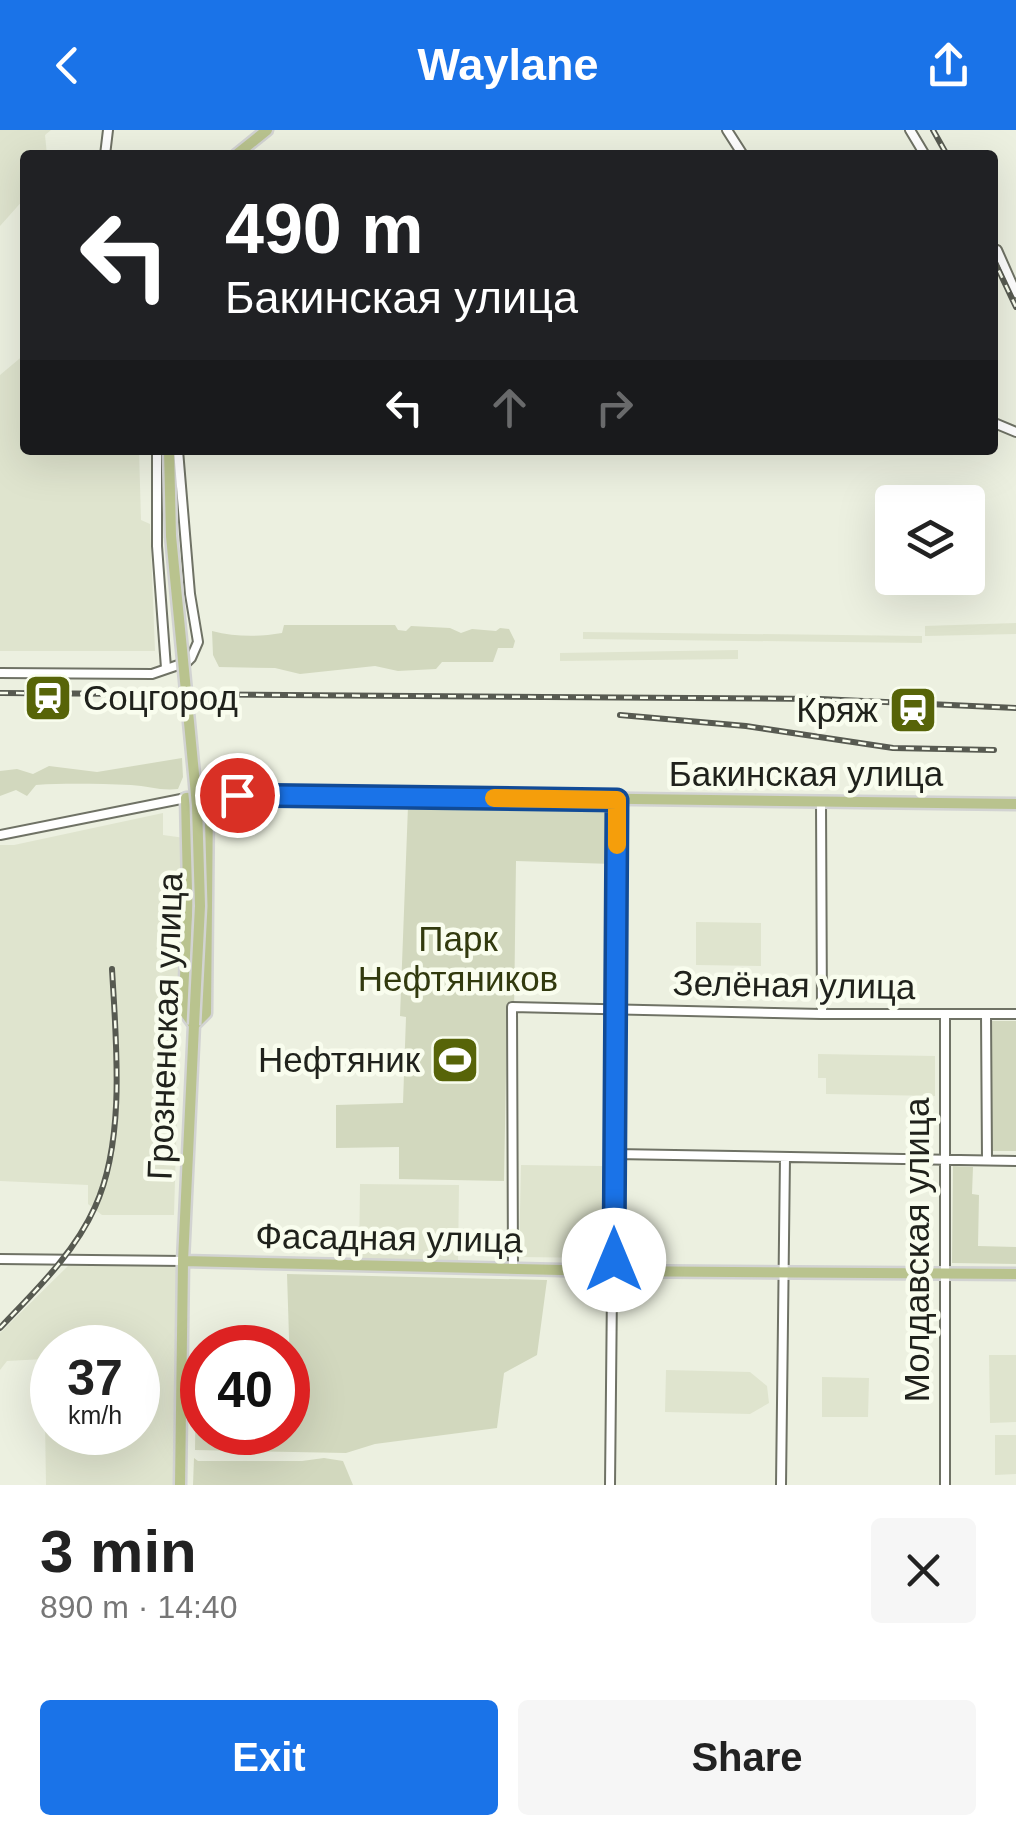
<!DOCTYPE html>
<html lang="en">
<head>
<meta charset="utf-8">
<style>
	body { margin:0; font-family:Helvetica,sans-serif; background:#f6f6f6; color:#222; height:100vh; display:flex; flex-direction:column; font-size:38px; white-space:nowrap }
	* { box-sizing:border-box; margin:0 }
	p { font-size:32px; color:#767676 }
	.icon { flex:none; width:55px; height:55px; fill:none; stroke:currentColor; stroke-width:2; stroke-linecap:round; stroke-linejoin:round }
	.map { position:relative; height:1355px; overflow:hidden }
	.side { display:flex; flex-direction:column; background:#fff; flex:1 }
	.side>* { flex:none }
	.banner { position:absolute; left:20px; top:20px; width:978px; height:305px; border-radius:10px; box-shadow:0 10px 40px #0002; background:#202124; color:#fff; overflow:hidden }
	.controls { position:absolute; left:875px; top:355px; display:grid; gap:20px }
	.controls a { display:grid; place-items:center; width:110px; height:110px; border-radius:10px; background:#fff; box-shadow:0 10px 40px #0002; font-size:50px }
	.speed { position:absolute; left:30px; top:1195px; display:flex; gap:20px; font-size:50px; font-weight:700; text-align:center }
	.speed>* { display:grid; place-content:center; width:130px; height:130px; border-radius:50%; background:#fff; box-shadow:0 10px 40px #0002; line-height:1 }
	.speed small { font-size:25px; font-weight:400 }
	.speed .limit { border:15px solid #d22; background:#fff; color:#111 }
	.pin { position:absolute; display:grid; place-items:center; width:85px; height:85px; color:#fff; margin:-42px; border:5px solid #fff; border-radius:50%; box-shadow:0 2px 10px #0007 }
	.me { position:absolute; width:110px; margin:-55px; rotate:0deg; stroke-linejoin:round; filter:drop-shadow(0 0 8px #0008) }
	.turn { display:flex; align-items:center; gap:35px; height:210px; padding:0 40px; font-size:45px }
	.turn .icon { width:130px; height:130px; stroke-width:2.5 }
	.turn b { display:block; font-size:70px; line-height:85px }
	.lanes { display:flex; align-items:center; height:95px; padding:0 40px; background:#0003; justify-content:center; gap:50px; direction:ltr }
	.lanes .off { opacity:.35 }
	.round { display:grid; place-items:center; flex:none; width:105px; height:105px; border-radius:10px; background:#f6f6f6 }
	.summary { display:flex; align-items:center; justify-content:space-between; height:170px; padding:0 40px }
	h1 { font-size:60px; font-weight:700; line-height:75px }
	.action { display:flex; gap:20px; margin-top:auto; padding:20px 40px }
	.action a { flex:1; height:115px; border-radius:10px; background:#1a73e8; color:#fff; font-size:40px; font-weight:700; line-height:115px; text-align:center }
	.action a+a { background:#f6f6f6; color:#222 }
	header { display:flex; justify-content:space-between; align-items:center; height:130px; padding:0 40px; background:#1a73e8; color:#fff; font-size:45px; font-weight:700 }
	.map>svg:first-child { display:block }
	.built { fill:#dfe4ce; fill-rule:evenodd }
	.green { fill:#d2d8be }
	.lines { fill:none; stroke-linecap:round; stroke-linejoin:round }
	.minor-casing { stroke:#6f7265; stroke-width:12 }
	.major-casing { stroke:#d2d3d2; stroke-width:15 }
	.minor { stroke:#fff; stroke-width:8 }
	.major { stroke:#b9c38e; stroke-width:10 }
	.rail-casing { stroke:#575a51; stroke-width:6 }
	.rail { stroke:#f9fdee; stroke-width:2.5; stroke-dasharray:8; stroke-linecap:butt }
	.major-bridge-casing { stroke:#d2d3d2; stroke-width:15; stroke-linecap:butt }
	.major-bridge { stroke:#b9c38e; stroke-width:10 }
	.route-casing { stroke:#114b97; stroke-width:25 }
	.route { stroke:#1a73e8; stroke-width:18 }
	.slow { stroke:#f59e0b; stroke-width:18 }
	.labels { text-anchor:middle; stroke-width:9; stroke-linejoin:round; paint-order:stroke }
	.poi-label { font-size:35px; fill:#20221c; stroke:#f9fdee; text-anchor:end }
	.street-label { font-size:35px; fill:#20221c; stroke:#f9fdee }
	.park-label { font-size:35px; fill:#323a0e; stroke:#f9fdee }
</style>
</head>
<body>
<header><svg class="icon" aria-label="back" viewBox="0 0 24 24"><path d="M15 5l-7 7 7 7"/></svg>Waylane<svg class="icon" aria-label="share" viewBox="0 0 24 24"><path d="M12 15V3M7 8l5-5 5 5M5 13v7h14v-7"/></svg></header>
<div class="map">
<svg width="1016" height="1355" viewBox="0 0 1016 1355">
	<rect width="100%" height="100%" fill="#ecf0e0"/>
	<path class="built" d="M0 0H51L45 5 47 25H25V68L0 96Z
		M25 224V320H139L141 390 150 394 155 521H0V245Z
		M1016 493V504L925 506V496Z
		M583 502 922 506V513L583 509Z
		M738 520V529L560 531V523Z
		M163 683V705L185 708 174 1085H102L88 1074V1055L0 1051V715H14Z
		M696 792 761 793V836L696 835Z
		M818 924 935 926V966L826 964V948H818Z
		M521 1035 602 1036 601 1128 519 1127Z
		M360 1054 459 1055 458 1132 359 1131Z
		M71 1133 180 1134 178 1355H46L44 1229 7 1231 0 1240V1203ZM52 1218H138V1302H52Z
		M989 1225H1016V1292L990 1293Z
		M666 1240 750 1242 767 1256 769 1273 750 1284 665 1282Z
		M822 1247 869 1248 868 1287H822Z
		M995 1305H1016V1344L995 1345Z"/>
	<path class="green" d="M284 495H395L398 500 406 501 411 496 450 498 461 503 472 499 496 501 500 498 509 499 515 511 513 518H498L493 532H442L436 539 398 541 375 536 300 544 275 538 219 537 213 525 212 501C236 507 258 507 282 503Z
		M182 628 183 647 178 659C161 661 148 656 131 655 100 654 67 653 36 655L27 666 16 660 0 666V641L17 639 33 644 49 636 97 642Z
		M408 676 612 678 613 734 516 731 514 885 507 886 504 1051 399 1049V1017L336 1018V975L403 973 406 887 400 886Z
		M991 891H1016V1021H990Z
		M953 1036 973 1037 972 1064 979 1065 978 1116 1016 1117V1134L952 1133Z
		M287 1144 547 1150 537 1225 504 1243 497 1298 375 1314 346 1323 195 1320 196 1243 202 1242V1302H288L290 1239Z
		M194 1328 198 1331H302L324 1328 343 1331 353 1355H193Z"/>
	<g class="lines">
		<g class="minor-casing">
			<path id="minor" d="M727 0 743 25
				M910 0 925 25
				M105 25 108 0
				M992 119 997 120 1016 163
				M992 292 1016 302
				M157 320V416L166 538
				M0 543 152 544 187 532 191 528 198 512 190 464 178 320
				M821 672 822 884
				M0 705 186 668
				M945 884V1355
				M986 884 987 1030
				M615 1024 1016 1031
				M0 1129 183 1131
				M513 1138 512 877 822 884H1016
				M610 1355 617 671
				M781 1355 785 1027"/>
		</g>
		<g class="major-casing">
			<path id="major" d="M236 25 267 0
				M169 320 171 406
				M194 895 184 881 188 758 186 668 237 665 409 666 1016 674
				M194 895 206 883 208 668
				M183 1131 603 1141 1016 1144
				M180 1355 183 1131 194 895"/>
		</g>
		<use href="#minor" class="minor"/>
		<use href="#major" class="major"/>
		<g class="rail-casing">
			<path id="rail" d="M933 0 947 25
				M992 126 1016 177
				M0 563 820 569 1016 578
				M620 585 746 596 893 618 994 620
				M0 1198C35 1161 74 1124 95 1077 126 1010 116 911 112 839"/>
		</g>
		<use href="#rail" class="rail"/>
		<g class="major-bridge-casing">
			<path id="major-bridge" d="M171 406 197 675 200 776 194 895"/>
		</g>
		<use href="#major-bridge" class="major-bridge"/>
	</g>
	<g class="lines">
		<g class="route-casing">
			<path id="route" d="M237 665 617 670 614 1130"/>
		</g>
		<use href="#route" class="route"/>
		<path class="slow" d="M494 668 617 670V715"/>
	</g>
	<defs>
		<g id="station-square" transform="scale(2.5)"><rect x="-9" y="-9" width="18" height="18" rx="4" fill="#576408" stroke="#f9fdee"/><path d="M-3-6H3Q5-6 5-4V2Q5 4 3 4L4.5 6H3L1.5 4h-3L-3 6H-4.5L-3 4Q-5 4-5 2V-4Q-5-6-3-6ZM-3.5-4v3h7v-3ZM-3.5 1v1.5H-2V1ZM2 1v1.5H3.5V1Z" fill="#fff"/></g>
		<g id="stadium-square" transform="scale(2.5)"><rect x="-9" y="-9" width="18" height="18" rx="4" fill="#576408" stroke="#f9fdee"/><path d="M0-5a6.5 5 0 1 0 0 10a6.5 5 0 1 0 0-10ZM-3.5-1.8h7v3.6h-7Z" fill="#fff"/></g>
	</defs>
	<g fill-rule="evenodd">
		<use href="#station-square" x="48" y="568"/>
		<use href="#station-square" x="913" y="580"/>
		<use href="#stadium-square" x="455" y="930"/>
	</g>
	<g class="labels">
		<g class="poi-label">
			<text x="83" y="580" text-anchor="start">Соцгород</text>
			<text x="878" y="592">Кряж</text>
			<text x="420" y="942">Нефтяник</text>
		</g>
		<g class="street-label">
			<text x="806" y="656">Бакинская улица</text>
			<text transform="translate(794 855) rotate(1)" y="12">Зелёная улица</text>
			<text transform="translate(165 896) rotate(-88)" y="12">Грозненская улица</text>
			<text transform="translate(389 1108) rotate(1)" y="12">Фасадная улица</text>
			<text transform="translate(917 1120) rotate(-90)" y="12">Молдавская улица</text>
		</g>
		<g class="park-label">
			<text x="458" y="821">Парк<tspan x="458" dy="40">Нефтяников</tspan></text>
		</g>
	</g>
</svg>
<div class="controls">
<a><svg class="icon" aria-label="layers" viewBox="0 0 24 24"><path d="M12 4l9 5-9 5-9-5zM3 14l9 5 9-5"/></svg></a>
</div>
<div class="speed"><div>37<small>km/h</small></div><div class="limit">40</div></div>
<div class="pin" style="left:237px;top:665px;background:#d93025"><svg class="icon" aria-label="arrive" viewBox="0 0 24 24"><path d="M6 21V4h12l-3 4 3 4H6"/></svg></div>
<svg class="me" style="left:614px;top:1130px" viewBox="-20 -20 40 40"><circle r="19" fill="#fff"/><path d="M0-13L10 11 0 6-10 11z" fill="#1a73e8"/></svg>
<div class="banner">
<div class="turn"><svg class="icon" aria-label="left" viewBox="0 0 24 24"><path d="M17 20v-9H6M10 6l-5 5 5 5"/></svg><div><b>490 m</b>Бакинская улица</div></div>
<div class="lanes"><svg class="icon" aria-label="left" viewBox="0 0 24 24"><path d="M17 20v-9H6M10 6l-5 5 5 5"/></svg><svg class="icon off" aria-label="ahead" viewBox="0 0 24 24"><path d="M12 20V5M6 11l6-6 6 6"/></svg><svg class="icon off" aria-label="right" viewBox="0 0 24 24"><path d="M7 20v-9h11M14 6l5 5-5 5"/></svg></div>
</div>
</div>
<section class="side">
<div class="summary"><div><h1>3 min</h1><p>890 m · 14:40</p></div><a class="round"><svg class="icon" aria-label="close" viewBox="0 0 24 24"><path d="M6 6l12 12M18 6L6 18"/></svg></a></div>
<div class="action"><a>Exit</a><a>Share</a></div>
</section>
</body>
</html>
